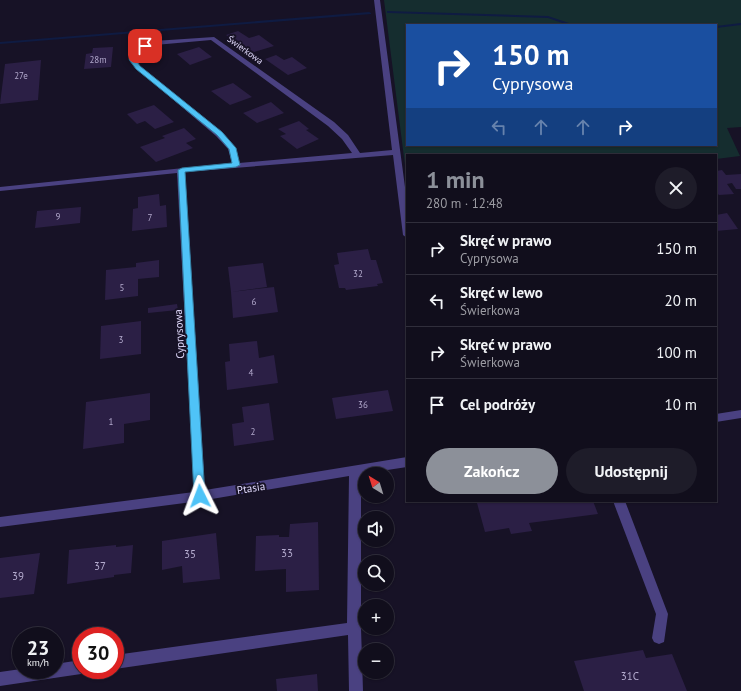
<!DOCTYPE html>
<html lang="pl">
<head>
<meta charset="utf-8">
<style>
	body { margin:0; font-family:"PT Sans",sans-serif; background:#1e1c29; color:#f1f3f6; height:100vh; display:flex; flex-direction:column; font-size:15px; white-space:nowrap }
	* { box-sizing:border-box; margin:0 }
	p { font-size:13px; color:#9c9ca3 }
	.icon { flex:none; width:22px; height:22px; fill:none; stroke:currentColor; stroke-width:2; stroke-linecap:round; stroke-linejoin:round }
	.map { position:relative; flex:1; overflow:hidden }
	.panel { position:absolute; left:406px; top:154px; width:311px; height:348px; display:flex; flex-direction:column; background:#110e1c; border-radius:0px; box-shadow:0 1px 3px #0004,0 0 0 1px #302e3b }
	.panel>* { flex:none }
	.top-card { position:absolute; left:406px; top:24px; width:311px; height:122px; border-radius:0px; box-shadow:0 1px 3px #0004,0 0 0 1px #302e3b; background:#1a4fa0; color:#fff; overflow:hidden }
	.needle { width:26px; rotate:322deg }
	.fabs { position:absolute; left:358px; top:467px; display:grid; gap:8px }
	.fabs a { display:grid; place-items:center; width:36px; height:36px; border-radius:50%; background:#110e1c; box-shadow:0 1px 3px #0004,0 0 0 1px #302e3b; font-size:20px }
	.speed { position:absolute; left:12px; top:627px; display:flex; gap:8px; font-size:20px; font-weight:700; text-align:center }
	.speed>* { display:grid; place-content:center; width:52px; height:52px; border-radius:50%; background:#110e1c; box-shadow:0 1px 3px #0004,0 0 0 1px #302e3b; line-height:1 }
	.speed small { font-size:10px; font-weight:400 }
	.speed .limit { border:6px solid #d22; background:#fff; color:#111 }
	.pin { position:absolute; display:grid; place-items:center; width:34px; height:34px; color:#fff; margin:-17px; border-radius:8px; box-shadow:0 2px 6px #0006 }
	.me { position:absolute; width:44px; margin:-22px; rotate:357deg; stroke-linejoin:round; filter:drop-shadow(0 0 3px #0008) }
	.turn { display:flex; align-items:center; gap:14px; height:84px; padding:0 20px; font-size:18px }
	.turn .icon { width:52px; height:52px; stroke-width:2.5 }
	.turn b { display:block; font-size:28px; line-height:34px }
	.lanes { display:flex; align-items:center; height:38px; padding:0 20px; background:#0003; justify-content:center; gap:20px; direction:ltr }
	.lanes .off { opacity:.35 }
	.round { display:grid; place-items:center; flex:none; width:42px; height:42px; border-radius:21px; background:#1e1c29 }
	.headline { display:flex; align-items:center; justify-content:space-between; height:68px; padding:0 20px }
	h1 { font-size:24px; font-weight:800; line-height:30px; color:#8c9099 }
	.cta { display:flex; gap:8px; margin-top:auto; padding:8px 20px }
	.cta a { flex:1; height:46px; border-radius:24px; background:#8c9099; color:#fff; font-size:16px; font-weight:800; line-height:46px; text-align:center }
	.cta a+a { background:#1e1c29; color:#f1f3f6 }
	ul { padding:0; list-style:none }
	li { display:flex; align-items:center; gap:12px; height:52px; padding:0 20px; border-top:1px solid #302e3b }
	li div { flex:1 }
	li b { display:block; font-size:15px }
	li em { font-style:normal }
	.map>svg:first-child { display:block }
	.green { fill:#152d2f; fill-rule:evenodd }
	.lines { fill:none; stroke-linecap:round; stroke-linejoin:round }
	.stream { fill:#0f1b42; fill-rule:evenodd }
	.building { fill:#2b1f45 }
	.street { fill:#4a4181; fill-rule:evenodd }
	.route { fill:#4fc3f7; stroke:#337fa1 }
	.labels { text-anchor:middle; stroke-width:4; stroke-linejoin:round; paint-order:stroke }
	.far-street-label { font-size:9px; fill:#e1dafc; stroke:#171226 }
	.number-label { font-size:9px; fill:#b4abce }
	.street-label { font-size:11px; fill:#e1dafc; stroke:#171226 }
	.near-number-label { font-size:11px; fill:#b4abce }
</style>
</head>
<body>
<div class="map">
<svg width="741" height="691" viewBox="0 0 741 691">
	<rect width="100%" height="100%" fill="#171226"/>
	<path class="green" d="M384 0H741V127L727 128 740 156 716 159V155H407V181ZM407 25H716V145H407Z"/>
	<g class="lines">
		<path class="stream" d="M387 11 548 16 575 25H568L548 18 389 13H387Z
			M369 12 371 13V14L0 44V42Z
			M741 23V25L716 28V26Z"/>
	</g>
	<path class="building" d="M238 31 249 38 259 35 274 46 251 53 226 35Z
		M113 47 111 67 84 69 86 54 92 53 93 48Z
		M199 47 212 57 190 65 177 54Z
		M276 55 284 60 292 57 307 68 288 75 265 59Z
		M41 60 38 100 0 104 5 64Z
		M233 83 252 97 230 105 211 91Z
		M271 102 284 113 257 123 243 113Z
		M154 105 174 122 155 129 145 121 137 124 127 114Z
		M299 121 309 129 306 130 319 139 297 149 280 136 286 134 278 129Z
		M184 128 196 139 186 143 193 148 156 162 140 147 165 138 162 136Z
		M722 170 726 175 741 174V189H736L732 183 727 184 734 194 719 195 716 192V171Z
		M159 194 160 206 166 205 167 227 132 231 133 209 138 208V197Z
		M81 207 80 223 35 228 37 211Z
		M727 213 738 229 716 231V215Z
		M368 249 371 260H376L383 283 377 284 378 286 346 290 345 288H339L334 265 339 264 337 253Z
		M159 260V277L138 279V296L105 300 106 270 136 267V263Z
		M263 263 267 287 231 292 228 267Z
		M274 287 278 312 233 318 231 292Z
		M177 304 178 310 148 313V308Z
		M141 321V354L100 359 101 326Z
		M257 341 259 358 274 355 278 383 227 390 225 362 230 361 229 344Z
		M388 390 393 411 336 419 332 398Z
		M150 393V420L124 424V443L83 449 86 402Z
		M269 403 274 440 234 446 232 424 244 422 242 407Z
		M496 501H593L598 514 529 523 532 531 511 534 509 528 485 532 477 503Z
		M318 522 319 590 286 592V569L255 571 256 536 279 535V537H289L290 524Z
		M216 533 220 579 183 583 182 566 162 570V541Z
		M116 545V547L133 545 131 573 114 575V577L67 584 69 550Z
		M40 553 34 594 0 598V558Z
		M643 650 646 658 672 654 687 691H584L574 661Z
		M317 674 318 691H277L276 679Z"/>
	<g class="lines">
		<path class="street" d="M374 0H380L407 202V238L403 235 393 155 185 172 205 490 407 457V467L361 474V628L363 691H349L348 635 115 669V655L347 623 349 476 200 501 0 527V517L194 492 177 173 0 191V187L232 163 228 149 216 136 136 68 129 59 134 48 154 41 214 37 334 122 348 135 360 153 392 150ZM211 40 328 126 342 139 352 153 239 163 236 149 222 132 140 66 135 59 139 50 155 45Z
			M741 410V418L716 422V414Z
			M613 501H625L668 614 664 642 659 644 654 642 652 638 656 614Z
			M81 660V670H87L81 674 0 686V672L21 669 55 670V664Z"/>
	</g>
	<path class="route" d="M143 45 148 46 139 50 135 59 140 66 222 132 236 148 240 165 236 167 185 172 205 496 204 500 200 501 196 500 194 496 178 170 182 168 232 163 229 149 217 135 136 69 130 61 129 59 134 48Z"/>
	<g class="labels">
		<g class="far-street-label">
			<text transform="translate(245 50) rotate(36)" y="3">Świerkowa</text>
		</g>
		<g class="number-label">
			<text x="98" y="63">28m</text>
			<text x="21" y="79">27e</text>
			<text x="58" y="220">9</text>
			<text x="150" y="221">7</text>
			<text x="358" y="277">32</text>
			<text x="122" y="291">5</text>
			<text x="254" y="305">6</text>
			<text x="121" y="343">3</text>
			<text x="251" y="376">4</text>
			<text x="363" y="408">36</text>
			<text x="111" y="425">1</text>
			<text x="253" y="435">2</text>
		</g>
		<g class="street-label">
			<text transform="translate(179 334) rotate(-93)" y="4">Cyprysowa</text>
			<text transform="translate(251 488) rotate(-9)" y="4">Ptasia</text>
		</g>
		<g class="near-number-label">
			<text x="287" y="557">33</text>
			<text x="190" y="558">35</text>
			<text x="100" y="570">37</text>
			<text x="18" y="580">39</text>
			<text x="630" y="680">31C</text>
		</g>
	</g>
</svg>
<div class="fabs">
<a><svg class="needle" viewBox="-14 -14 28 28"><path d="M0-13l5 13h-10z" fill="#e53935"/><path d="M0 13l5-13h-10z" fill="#9c9ca3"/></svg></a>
<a><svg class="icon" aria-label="sound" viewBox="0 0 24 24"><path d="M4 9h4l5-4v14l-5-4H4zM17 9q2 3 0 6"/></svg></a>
<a><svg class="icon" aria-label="search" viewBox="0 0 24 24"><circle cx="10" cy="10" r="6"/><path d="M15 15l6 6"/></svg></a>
<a>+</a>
<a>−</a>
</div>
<div class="speed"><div>23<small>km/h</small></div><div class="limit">30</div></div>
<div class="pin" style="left:145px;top:46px;background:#d93025"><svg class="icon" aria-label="arrive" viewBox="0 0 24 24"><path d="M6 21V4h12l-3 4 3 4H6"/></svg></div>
<svg class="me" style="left:200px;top:496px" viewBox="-20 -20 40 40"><path d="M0-17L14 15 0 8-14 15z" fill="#4fc3f7" stroke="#fff" stroke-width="4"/></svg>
<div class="top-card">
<div class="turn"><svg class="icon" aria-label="right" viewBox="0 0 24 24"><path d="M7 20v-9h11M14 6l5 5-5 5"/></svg><div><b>150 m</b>Cyprysowa</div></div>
<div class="lanes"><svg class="icon off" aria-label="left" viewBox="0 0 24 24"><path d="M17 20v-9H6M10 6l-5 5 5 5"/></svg><svg class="icon off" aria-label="ahead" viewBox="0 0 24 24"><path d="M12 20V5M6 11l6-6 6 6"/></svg><svg class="icon off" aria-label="ahead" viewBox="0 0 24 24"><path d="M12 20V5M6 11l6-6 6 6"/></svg><svg class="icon" aria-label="right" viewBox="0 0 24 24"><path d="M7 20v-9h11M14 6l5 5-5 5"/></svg></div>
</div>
<section class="panel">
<div class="headline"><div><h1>1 min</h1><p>280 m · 12:48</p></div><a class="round"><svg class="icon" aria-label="close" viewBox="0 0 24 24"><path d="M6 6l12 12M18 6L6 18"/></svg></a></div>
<ul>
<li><svg class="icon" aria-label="right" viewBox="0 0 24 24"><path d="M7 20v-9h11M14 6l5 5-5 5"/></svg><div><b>Skręć w prawo</b><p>Cyprysowa</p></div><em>150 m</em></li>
<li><svg class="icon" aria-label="left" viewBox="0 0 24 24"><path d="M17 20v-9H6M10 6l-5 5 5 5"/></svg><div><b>Skręć w lewo</b><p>Świerkowa</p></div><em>20 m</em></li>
<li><svg class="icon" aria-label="right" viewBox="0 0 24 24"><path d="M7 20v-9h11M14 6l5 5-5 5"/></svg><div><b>Skręć w prawo</b><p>Świerkowa</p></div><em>100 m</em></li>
<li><svg class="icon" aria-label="arrive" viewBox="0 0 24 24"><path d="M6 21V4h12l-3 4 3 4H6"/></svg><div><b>Cel podróży</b></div><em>10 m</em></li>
</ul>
<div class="cta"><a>Zakończ</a><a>Udostępnij</a></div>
</section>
</div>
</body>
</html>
